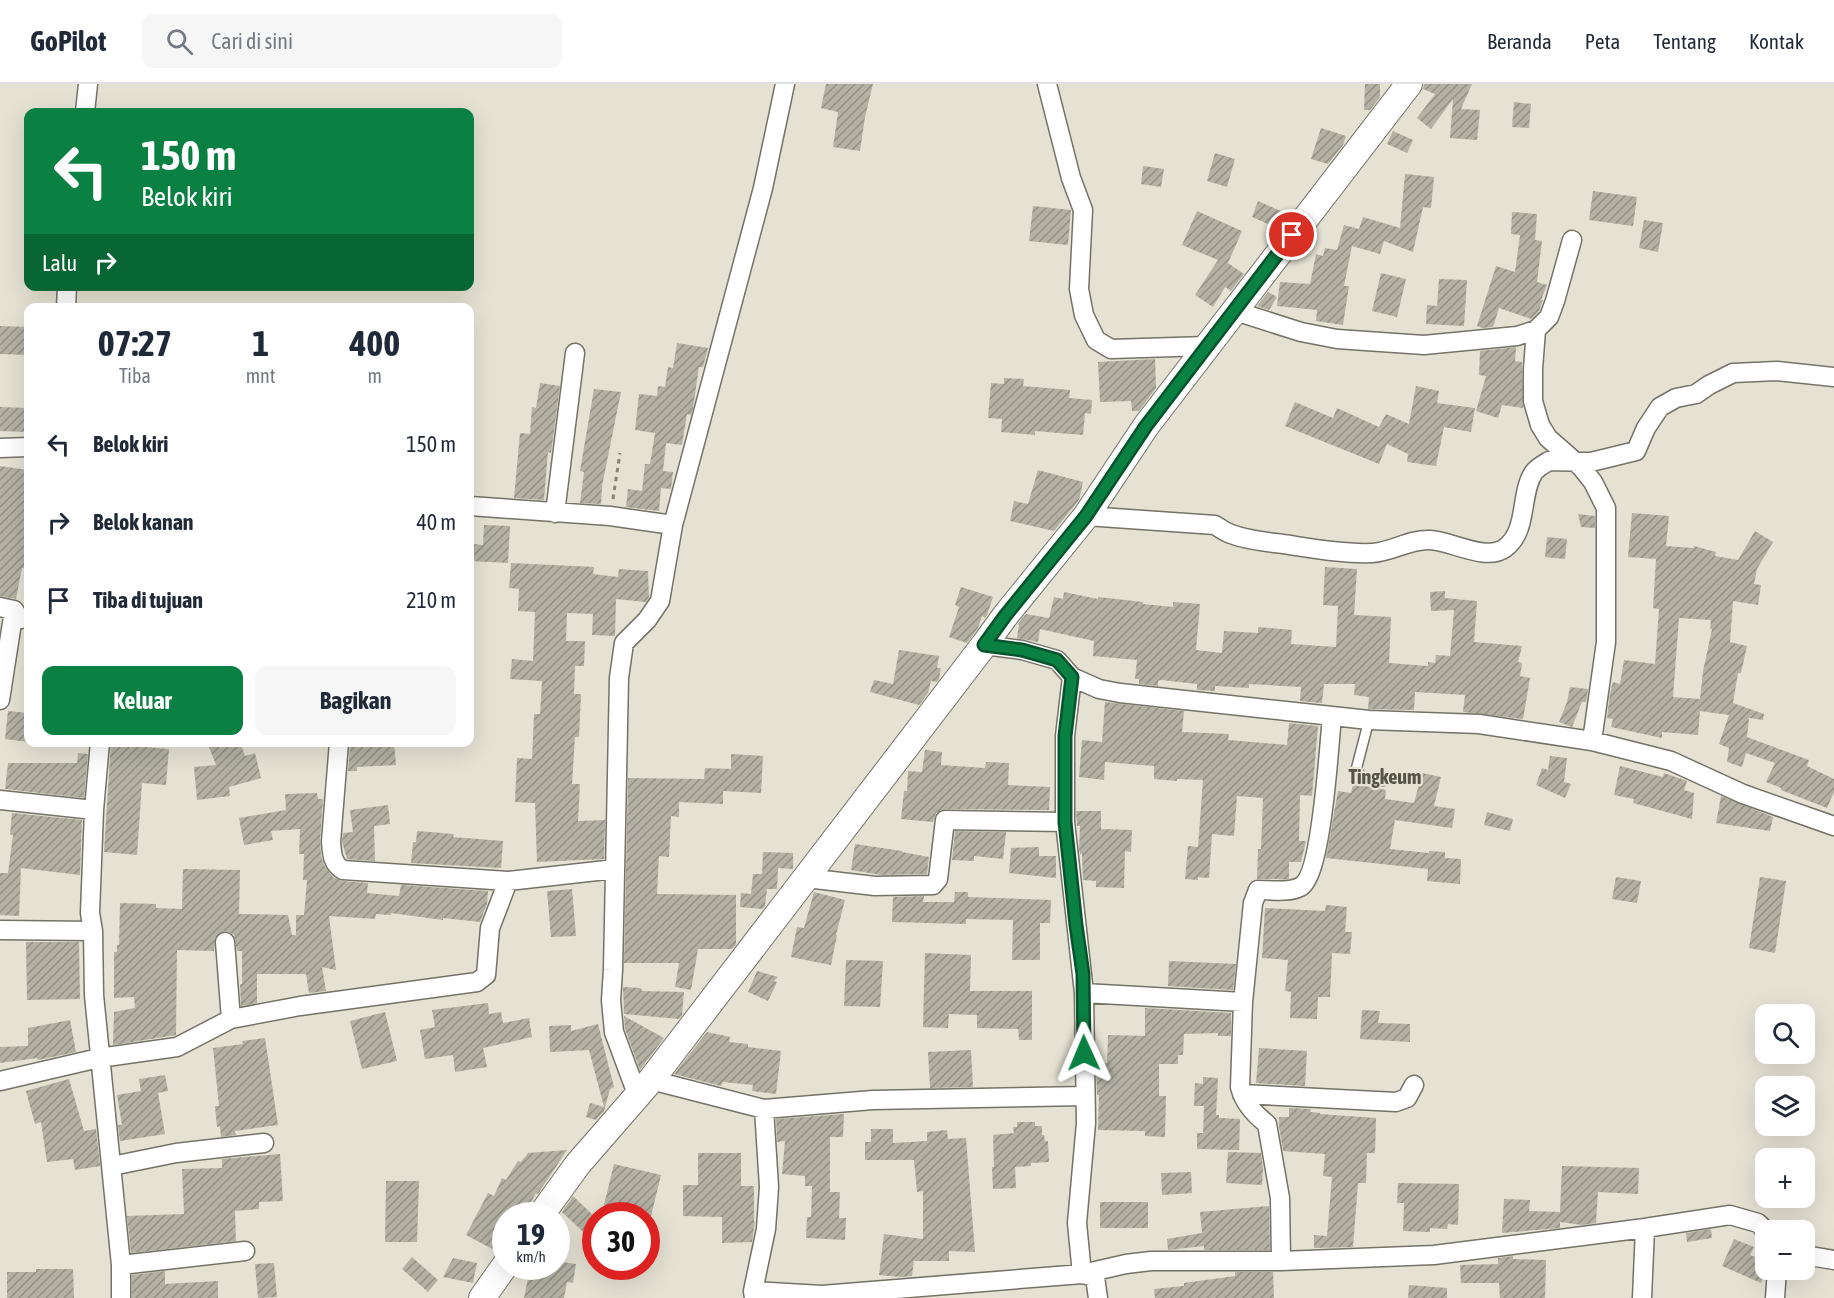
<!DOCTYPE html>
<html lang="id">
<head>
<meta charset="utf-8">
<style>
	body { margin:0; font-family:"Asap Condensed",sans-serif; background:#f6f6f7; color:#1f2937; height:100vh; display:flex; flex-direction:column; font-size:22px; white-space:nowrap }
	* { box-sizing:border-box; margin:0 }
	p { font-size:20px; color:#747a83 }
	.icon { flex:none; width:33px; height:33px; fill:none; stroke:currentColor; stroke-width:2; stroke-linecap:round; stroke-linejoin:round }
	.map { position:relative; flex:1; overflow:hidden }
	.sheet { position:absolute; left:24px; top:219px; width:450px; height:444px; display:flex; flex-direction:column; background:#fff; border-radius:12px; box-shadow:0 6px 24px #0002 }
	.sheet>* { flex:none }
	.hud { position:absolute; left:24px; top:24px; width:450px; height:183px; border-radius:12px; box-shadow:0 6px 24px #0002; background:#0b8043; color:#fff; overflow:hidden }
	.buttons { position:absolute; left:1755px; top:920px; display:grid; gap:12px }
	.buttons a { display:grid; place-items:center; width:60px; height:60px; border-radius:12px; background:#fff; box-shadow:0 6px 24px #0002; font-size:30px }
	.speed { position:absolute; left:492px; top:1118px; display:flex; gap:12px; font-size:30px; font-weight:700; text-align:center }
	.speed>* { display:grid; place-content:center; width:78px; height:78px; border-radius:50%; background:#fff; box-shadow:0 6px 24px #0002; line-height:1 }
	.speed small { font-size:15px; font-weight:400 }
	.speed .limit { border:9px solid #d22; background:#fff; color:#111 }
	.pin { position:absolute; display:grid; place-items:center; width:51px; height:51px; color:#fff; margin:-26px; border:3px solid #fff; border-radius:50%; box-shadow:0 2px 6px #0007 }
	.me { position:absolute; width:66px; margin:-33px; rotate:359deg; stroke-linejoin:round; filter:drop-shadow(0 0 4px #0008) }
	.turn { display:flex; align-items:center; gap:21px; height:126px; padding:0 18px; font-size:27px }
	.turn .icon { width:78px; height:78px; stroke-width:2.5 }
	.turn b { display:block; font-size:42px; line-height:51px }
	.then { display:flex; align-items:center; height:57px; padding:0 18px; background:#0003; gap:12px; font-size:22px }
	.eta { display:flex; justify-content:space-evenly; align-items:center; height:102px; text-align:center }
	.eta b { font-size:36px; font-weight:700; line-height:42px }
	.action { display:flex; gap:12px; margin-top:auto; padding:12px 18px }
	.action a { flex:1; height:69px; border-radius:12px; background:#0b8043; color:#fff; font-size:24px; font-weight:700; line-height:69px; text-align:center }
	.action a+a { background:#f6f6f7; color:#1f2937 }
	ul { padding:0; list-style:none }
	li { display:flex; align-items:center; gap:18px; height:78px; padding:0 18px }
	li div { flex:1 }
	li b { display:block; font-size:22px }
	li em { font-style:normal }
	header { display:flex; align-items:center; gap:36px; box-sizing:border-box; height:84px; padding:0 30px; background:#fff; border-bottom:2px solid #e0e1e3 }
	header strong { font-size:28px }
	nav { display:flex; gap:33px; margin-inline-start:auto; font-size:21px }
	.search { width:420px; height:54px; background:#f6f6f7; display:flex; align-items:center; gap:15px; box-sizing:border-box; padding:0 21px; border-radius:12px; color:#747a83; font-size:22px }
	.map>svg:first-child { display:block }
	.building { fill:url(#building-hatch); fill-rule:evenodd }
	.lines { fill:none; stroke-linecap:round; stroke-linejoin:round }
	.lane-casing { stroke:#757266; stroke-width:12 }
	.street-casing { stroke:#757266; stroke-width:21 }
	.secondary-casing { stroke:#757266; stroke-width:28 }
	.path { stroke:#86847a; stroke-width:3; stroke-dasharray:4.5 4.5; stroke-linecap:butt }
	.lane { stroke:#fff; stroke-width:9 }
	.street { stroke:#fff; stroke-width:18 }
	.secondary { stroke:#fff; stroke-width:26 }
	.route-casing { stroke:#07532c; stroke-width:15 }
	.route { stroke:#0b8043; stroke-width:10 }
	.labels { text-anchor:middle; stroke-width:4.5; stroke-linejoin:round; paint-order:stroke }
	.quarter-label { font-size:20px; font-weight:bold; fill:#555247; stroke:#e5e2d4 }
</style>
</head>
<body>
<header>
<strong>GoPilot</strong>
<div class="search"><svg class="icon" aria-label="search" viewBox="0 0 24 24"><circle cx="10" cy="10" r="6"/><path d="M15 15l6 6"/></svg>Cari di sini</div>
<nav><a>Beranda</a><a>Peta</a><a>Tentang</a><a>Kontak</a></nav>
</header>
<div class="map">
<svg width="1834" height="1214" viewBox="0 0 1834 1214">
	<defs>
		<pattern id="building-hatch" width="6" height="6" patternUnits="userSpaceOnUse" patternTransform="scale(1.5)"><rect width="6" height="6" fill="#b4b1a4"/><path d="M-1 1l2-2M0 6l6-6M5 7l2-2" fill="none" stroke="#929085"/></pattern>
	</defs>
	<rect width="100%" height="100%" fill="#e5e2d4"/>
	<path class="building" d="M826 0H873L865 33 860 67 833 63 838 28 821 24Z
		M1365 0H1380V13L1370 26H1364Z
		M1424 0H1472L1461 25 1480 26 1477 56 1450 54 1453 15 1431 45 1417 34 1435 10 1423 5Z
		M1514 18 1531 20 1529 44 1512 43Z
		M1321 44 1346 52 1343 61 1328 80 1311 75Z
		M1393 47 1413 56 1407 69 1387 60Z
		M1215 69 1235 75 1227 103 1207 97Z
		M1143 82 1164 85 1161 103 1141 100Z
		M1405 90 1434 93 1431 124 1423 123 1413 168 1384 157 1380 170 1352 162 1344 202H1349L1343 241 1316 237 1317 226 1277 222 1280 198 1310 200 1316 170 1323 172 1325 164 1337 166 1344 141 1359 145 1363 133 1400 144Z
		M1593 107 1637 113 1633 142 1589 136Z
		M1258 117 1285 129 1277 144 1252 133Z
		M1033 122 1071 126 1068 161 1029 157Z
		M1197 127 1242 147 1228 179 1244 190 1231 207 1225 203 1213 223 1195 211 1218 176 1182 161Z
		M1512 128 1537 130 1535 156 1542 157 1537 198 1547 201 1541 216H1543L1539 227 1531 235 1499 224 1493 243 1482 244 1477 242 1496 182 1515 188 1520 151 1511 150Z
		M1644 136 1663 139 1658 168 1639 164Z
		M1381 189 1406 195 1397 233 1372 227Z
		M1439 195 1467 196 1464 242 1426 240 1427 221 1437 222Z
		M1268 208 1277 213 1269 226 1257 222Z
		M0 242 28 243V271L0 270Z
		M677 259 708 264 703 283H699L693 324 691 331 687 330 682 361 666 359 663 387 673 388 671 405 661 404 659 427 626 423 628 405 642 407 645 380H650L655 349 635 346 639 310 657 312 658 302 665 303 668 283 673 284Z
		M1516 263 1515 277 1522 278 1523 324 1502 321 1498 334 1476 327 1486 292 1479 291 1480 267Z
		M1155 275 1156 304 1139 327H1132L1131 317 1100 318 1098 278Z
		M1004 294 1024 295 1023 302 1070 306 1069 314 1092 316 1091 330 1085 329 1083 351 1035 347V351L1001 348 1002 335 988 334 991 299 1004 300Z
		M540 299 560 302 551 369 548 368 544 416 514 414 520 349 530 350 532 323 536 324Z
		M1416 302 1439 307 1437 319 1475 324 1471 348 1444 343 1436 382 1407 378 1408 370 1387 360 1379 380 1285 342 1295 318 1333 334 1337 324 1379 343 1386 330 1409 340Z
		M594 305 621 308 602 402 601 420 580 419 584 388 580 387Z
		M0 323 28 324V348L0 347Z
		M0 382 28 386 24 415 28 416V485L22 484 16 515 0 512Z
		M1038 386 1083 398 1079 416 1054 447 1010 437 1014 417 1028 420Z
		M1632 429 1669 432 1666 462 1694 464V462L1716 468 1715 472 1738 476 1755 447 1773 458 1757 485 1754 500 1761 501 1758 521 1733 517 1730 558 1747 562 1741 589H1738L1733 619 1764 630 1763 636 1749 634 1747 653 1809 676 1807 682 1834 695V708L1827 724 1781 706V704L1766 698 1775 679 1746 669 1742 683 1727 678 1729 664 1719 660 1729 631 1700 627 1698 651 1662 648V654L1611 643 1613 635 1607 634 1610 609 1613 598 1620 600 1624 576 1655 580 1659 525 1653 524 1656 475 1628 473ZM1679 534 1711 536 1710 545H1712L1703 587 1700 615 1673 613Z
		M1578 430 1595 432V444L1581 443Z
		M484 441 510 442 508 479 471 477 472 460 483 461Z
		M1547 453 1567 455 1565 475 1545 473Z
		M511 479 594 483 593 490 618 493 619 485 648 487 649 514 646 518 616 515 615 552 592 551 593 530 567 529 566 557H585L584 582H575L574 610H581L579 653H575L572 700H580L578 737 605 736 604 775 537 778 535 719 515 718 517 674 532 675 534 630H540L542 597 510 595 512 575 533 577 535 528 518 527 519 505 509 504Z
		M1325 483 1357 485 1354 531 1391 533 1389 579 1428 582V578L1435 579 1436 571 1450 572 1454 526 1431 527 1430 508 1445 507V514L1477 517 1474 558 1522 562 1518 578 1522 579 1520 592 1530 594 1523 635 1463 628 1465 611 1415 608 1414 626 1368 625 1369 613 1354 611 1355 600H1324L1322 619H1320L1300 617 1301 603 1249 600V604L1215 602V607L1197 606V600L1161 596 1158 597V602L1139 600V595H1135L1137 576 1093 572 1094 557 1040 545 1038 558 1017 554 1019 541 1018 540 1026 530 1049 534 1054 513 1063 515 1064 508 1098 515V513L1143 518V520L1173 523V518L1200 520 1196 566 1222 569 1224 547 1258 549V543L1292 546 1291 560 1336 563 1338 522 1323 521Z
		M961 503 993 513 987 531 985 534 982 532 978 544 967 559 949 553 959 523 955 521Z
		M899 566 939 572 937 584H941L939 595 937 598 931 597 928 609 919 621 870 608 874 596 893 600Z
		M1570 603 1588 605 1586 618H1582L1572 643 1559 638 1567 618Z
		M1105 618 1184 627 1182 648 1229 650 1228 656 1287 661 1289 639 1318 642 1312 712 1300 711 1299 757H1306L1301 778H1289V795H1257L1258 765H1261L1263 714 1237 712 1234 752 1212 750 1209 794 1198 793V796L1185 795 1188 762 1198 763 1203 696 1177 695V697L1154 695V682L1105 678 1104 696 1079 693 1082 656 1102 658Z
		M8 627 28 629V658L5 655Z
		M111 658H134L133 662 169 665 166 701 142 699 137 771 104 768Z
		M207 658H240L245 672 255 669 261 694 229 703 230 712 197 716 194 683 216 681Z
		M380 658H394L396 681 357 683V687H348L350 660Z
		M925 666 942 668 941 681 985 684 986 678 1009 679 1008 701 1050 703 1049 726 945 725 936 729 933 738 901 735 904 707H907L908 687 922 688Z
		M78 669 88 670 84 714 5 705 8 679H77Z
		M731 670 763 672 761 709 723 707V720L679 718V733L671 732 669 773 659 772 657 810 736 811V861L732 865H698L691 906 675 903 679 879H624L628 694 704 695 705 684 731 685Z
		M1550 672 1567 674 1564 698 1571 700 1565 714 1536 701 1542 684 1548 686Z
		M1620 682 1663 693 1664 689 1687 697 1684 706 1694 709 1692 735 1633 719 1634 715 1614 711Z
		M1422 689 1441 693 1434 722 1455 725 1452 744 1395 736 1390 765 1429 769V767L1445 768V774L1461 775 1460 800 1427 797 1428 785 1326 774 1338 707 1351 709 1353 700 1386 706 1385 715 1414 719Z
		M317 709 318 715H323L320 757 321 772 325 783 333 793 342 797 368 799 367 809 399 812 401 801 488 807 487 820 480 838 443 834V836L391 829V831L376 830 375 835 329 832 336 886 322 883 326 907 309 909 306 890H257V919L241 922 240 900H242V867H237L234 851 229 848 224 847 215 854 214 867 177 866 176 951 113 961 114 928 135 924 134 913 114 914V868H117V861H119L120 819 156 820V824L182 825 183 785 240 786 239 830 288 831 292 851H296V831H304L307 796H303L304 770H299L300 745 271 747 273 756 244 761 239 734 286 726 285 710Z
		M1721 712 1773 733 1770 747 1716 739Z
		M388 721 390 740 374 742 375 777 347 775 342 758 343 749 353 748 350 726Z
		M1076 727H1101V745L1132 746 1131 768 1125 767 1124 804 1096 803V797L1083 796 1082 770H1080L1079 765 1080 742H1077Z
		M1487 728 1513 735 1510 747 1484 741Z
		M12 729 82 736 80 791 21 784 19 832 0 831V789H8L13 751H10Z
		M417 747 454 750 453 753 503 757 501 784 411 779 413 758H416Z
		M955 747 1006 748 1003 775 974 772V777L952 776Z
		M855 760 902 767V768L929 773 927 790 881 791 851 786Z
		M1039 763V772H1056V794L1009 789 1011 764Z
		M763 768 793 769V785L778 784 777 805H767L765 822 763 825 740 823 741 809 751 810 753 790H762Z
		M1616 793 1641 797 1637 819 1612 815Z
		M1760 793 1786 797 1775 869 1749 864Z
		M572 805 576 852 551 853 547 807Z
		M814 808 845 816 836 851H837L831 881 791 873 797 843 804 844Z
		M955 808H968V813L1051 816 1050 839H1040V876H1012L1013 836 966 835V840L892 838 893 813 924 812 923 818H954Z
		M1326 821 1347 823 1345 848H1352L1350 870 1332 869 1330 913H1318L1317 935 1290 934 1291 908 1285 907 1288 876 1262 874 1265 824 1325 827Z
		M26 858H79L80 915 27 916Z
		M925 869 971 871 970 907H1032V956H1019L1018 945 977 944V931L949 930 948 944 923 943Z
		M846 876 883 877 880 923 844 922Z
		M1169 877 1236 880 1233 906 1168 902Z
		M757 887 778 893 774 897 777 898 768 917 748 908Z
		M623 903 641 904 642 907 684 908 682 931 679 935 624 930Z
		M488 919 489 930 501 928 503 939 529 934 532 953 483 964 487 983 455 988 453 971 425 975 420 946 435 943 432 926Z
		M1145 924 1231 929V952H1218V949L1184 950 1183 971H1178V980H1159V1012H1166L1165 1053 1145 1052V1047L1098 1046 1099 1011H1097L1096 980 1107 979 1108 951 1145 952Z
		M1362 926 1380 927 1378 939 1410 940V958L1360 955Z
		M385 928 397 977 362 985 350 937Z
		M624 932 664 954 640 986 625 945Z
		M70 936 76 968 38 976 37 974 0 979V963L28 962V944Z
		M598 940 614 1003 610 1005 604 1027 596 1036 586 1033 590 1019 604 1023 589 966 550 968 549 942 571 941V947Z
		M707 948 730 953 729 958 748 960V963L781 967 776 1010 752 1007 753 1001 723 998 721 1002 674 990Z
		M265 954 278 1041 235 1047 236 1051 221 1053 220 1042 217 1043 215 1022H219L213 964 243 960 242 957Z
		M1259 964 1307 967 1305 1002 1256 999Z
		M971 966 973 1003 930 1004 928 968Z
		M165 991 168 1007 158 1009 165 1050 120 1057 118 1041H122L117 1011 141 1007 139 995Z
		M1203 993 1218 994 1216 1031H1219V1034L1240 1035 1239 1066 1197 1065V1049H1203L1204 1022H1194L1195 999 1203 1000Z
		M69 995 84 1047 96 1045 100 1082 75 1086 73 1075 47 1078 41 1038 35 1040 26 1007Z
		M1289 1024 1311 1025 1310 1028 1320 1029V1030L1376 1034 1375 1069H1367L1366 1099H1358L1353 1163 1314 1164V1151L1327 1152 1332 1093 1323 1092 1325 1070 1283 1067 1279 1042V1033H1289Z
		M844 1030 843 1053H830V1108H840L839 1134H846L845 1156 806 1154 807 1133H811L812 1102H805V1092L782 1090 785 1057 777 1058 776 1035Z
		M1017 1038H1035V1042H1042V1051H1044L1045 1057H1048L1049 1078 1031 1079V1082L1015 1083 1016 1104 993 1105 992 1083H994L993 1051 1014 1049 1013 1043H1017Z
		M871 1045H893V1059L927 1057V1048L947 1046 948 1055 966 1054 975 1168 949 1167V1177H914L912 1192 900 1193 879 1191 884 1150 923 1155V1107L917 1108 914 1076H865V1058H871Z
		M567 1066 538 1110 536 1109 524 1131H506V1165L498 1168 466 1151 488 1109 494 1112 502 1094 506 1096 518 1077 521 1078 528 1069Z
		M1228 1068 1261 1069 1263 1084 1262 1101 1226 1099Z
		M698 1069H741V1102H754V1137H755L752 1158 722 1159V1133L683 1132V1101H698Z
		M280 1070 283 1117 259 1118V1125L235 1127 236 1157 131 1169 127 1132 184 1130 182 1085 222 1084V1075Z
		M614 1080 661 1091 651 1132 604 1121Z
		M1562 1082 1639 1084 1638 1110 1598 1108 1596 1139 1582 1141 1560 1138V1144L1502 1149 1504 1115 1530 1116 1529 1127 1560 1128Z
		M1191 1088 1192 1109 1162 1111 1161 1089Z
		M386 1097H419L417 1158H385Z
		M1398 1099 1459 1100 1458 1141 1448 1140 1447 1145 1430 1144V1148L1403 1147 1404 1119H1397Z
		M573 1112 596 1134V1160L562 1128Z
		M1100 1118H1148V1144H1100Z
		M1269 1122 1270 1166H1204V1162L1168 1166 1167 1155 1202 1149 1200 1128Z
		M1711 1145 1712 1154 1687 1158 1686 1149Z
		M1734 1155 1754 1163 1750 1171 1766 1178 1765 1188 1761 1199 1722 1182Z
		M1513 1172V1175L1546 1176 1545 1214H1500L1499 1199H1461L1460 1181 1498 1180V1174Z
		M412 1173 438 1196 428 1208 402 1185Z
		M453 1174 477 1179 473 1199 443 1193Z
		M556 1177 576 1180 573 1199 567 1198 564 1214H524L528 1194 535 1195V1191L547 1193 526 1182H556Z
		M274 1179 277 1213 258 1214 255 1180Z
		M36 1185H73L74 1214H7V1188H36Z
		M165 1187V1200L218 1197V1214H132V1191Z
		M1235 1188H1273L1274 1214H1155L1154 1205 1184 1202V1199L1235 1192Z
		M1409 1201 1447 1204V1214H1408Z"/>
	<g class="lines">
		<g class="lane-casing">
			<path id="lane" d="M1369 636 1356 686 1362 693 1382 697"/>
		</g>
		<g class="street-casing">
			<path id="street" d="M1047 0 1071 94 1083 126 1079 205 1084 231 1096 256 1111 265 1207 262
				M85 28 88 0
				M66 224 67 202
				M1235 227 1301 248 1337 255 1424 261 1517 252 1536 246 1549 233 1555 217 1572 156
				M1536 246 1533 285V317L1540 341 1548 354 1581 383 1593 398 1606 424V558L1592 657
				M0 364 28 363
				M470 422 610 432 673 441
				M555 429 575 269
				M1086 432 1215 441C1220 444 1225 448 1231 450 1249 457 1270 458 1290 461 1316 465 1345 470 1372 469 1392 468 1409 455 1430 456 1452 457 1486 478 1505 464 1529 446 1519 410 1534 388 1538 383 1544 380 1549 377L1591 378 1636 367 1646 344 1660 323 1676 314 1696 310 1709 301 1733 289 1777 287 1834 293
				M0 523 14 526 20 535 28 534
				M984 561 1022 566 1057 576 1072 593 1099 605 1120 609 1369 636 1479 640 1592 657 1671 677 1743 710 1834 742
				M1072 593 1065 652V738L1084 909 1086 1039 1077 1139 1082 1190 1095 1193 1098 1214
				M0 616 14 526
				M100 658 94 726 90 829 93 847 94 911 121 1181V1214
				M339 658 331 758C332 769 332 780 343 786L508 797 615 785
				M0 716 94 726
				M806 794 875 802 933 801 938 795 945 736 1065 738
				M0 846 93 847
				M225 858 231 935
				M1084 909 1243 918
				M651 996 764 1025 873 1016 1085 1012
				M0 997 99 974 177 963 231 935 300 922 477 898 486 891 490 844 508 797
				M637 1010 614 948 611 916 613 886 619 594 624 559 647 536 660 517 673 441 763 104 785 0
				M1242 1010 1396 1018 1407 1014 1414 1001
				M112 1082 176 1069 264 1059
				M1804 1171 1834 1176
				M1281 1177 1280 1114 1267 1040C1254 1030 1244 1019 1240 1003L1243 918 1253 819 1258 806C1271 806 1288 809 1300 803 1322 792 1329 661 1332 632
				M121 1181 245 1167
				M753 1207 822 1211 1082 1190 1126 1180 1151 1177H1281L1434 1171 1645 1144 1730 1131 1758 1139 1766 1147
				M754 1214 753 1207 766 1145 769 1103 764 1025
				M1642 1214 1645 1144
				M1775 1214 1777 1185"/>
		</g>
		<g class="secondary-casing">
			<path id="secondary" d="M541 1131 578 1080 651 996 984 561 1005 532 1086 432 1146 342 1409 0
				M482 1214 506 1180"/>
		</g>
		<path class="path" d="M613 415 620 369"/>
		<use href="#lane" class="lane"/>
		<use href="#street" class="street"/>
		<use href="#secondary" class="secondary"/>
	</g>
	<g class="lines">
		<g class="route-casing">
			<path id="route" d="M1084 969 1083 890 1076 841 1065 738V652L1072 593 1057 576 1022 566 984 561 1005 532 1086 432 1146 342 1292 151"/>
		</g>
		<use href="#route" class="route"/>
	</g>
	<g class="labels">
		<g class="quarter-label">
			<text x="1385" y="700">Tingkeum</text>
		</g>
	</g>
</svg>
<div class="buttons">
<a><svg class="icon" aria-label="search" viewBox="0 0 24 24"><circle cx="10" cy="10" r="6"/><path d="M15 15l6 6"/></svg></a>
<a><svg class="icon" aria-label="layers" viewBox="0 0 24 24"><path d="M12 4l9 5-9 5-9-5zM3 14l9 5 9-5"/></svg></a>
<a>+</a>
<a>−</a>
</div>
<div class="speed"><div>19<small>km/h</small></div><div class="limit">30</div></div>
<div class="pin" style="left:1292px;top:151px;background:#d93025"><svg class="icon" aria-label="arrive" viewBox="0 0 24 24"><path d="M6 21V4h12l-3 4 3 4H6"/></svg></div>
<svg class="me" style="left:1084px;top:969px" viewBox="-20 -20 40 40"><path d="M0-17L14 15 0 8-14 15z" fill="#0b8043" stroke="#fff" stroke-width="4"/></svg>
<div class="hud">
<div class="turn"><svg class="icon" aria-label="left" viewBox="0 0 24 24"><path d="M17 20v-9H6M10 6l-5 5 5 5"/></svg><div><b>150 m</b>Belok kiri</div></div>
<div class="then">Lalu<svg class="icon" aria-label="right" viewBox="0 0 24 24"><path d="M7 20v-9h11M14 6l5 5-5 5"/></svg></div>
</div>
<section class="sheet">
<div class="eta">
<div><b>07:27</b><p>Tiba</p></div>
<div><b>1</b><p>mnt</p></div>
<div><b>400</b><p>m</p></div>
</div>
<ul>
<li><svg class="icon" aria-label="left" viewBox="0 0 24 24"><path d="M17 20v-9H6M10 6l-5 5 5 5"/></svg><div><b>Belok kiri</b></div><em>150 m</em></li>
<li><svg class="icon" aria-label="right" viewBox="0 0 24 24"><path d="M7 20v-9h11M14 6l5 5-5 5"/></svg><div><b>Belok kanan</b></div><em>40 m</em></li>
<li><svg class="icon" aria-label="arrive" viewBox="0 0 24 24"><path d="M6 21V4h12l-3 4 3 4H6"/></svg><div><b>Tiba di tujuan</b></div><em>210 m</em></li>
</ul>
<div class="action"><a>Keluar</a><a>Bagikan</a></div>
</section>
</div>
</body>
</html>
